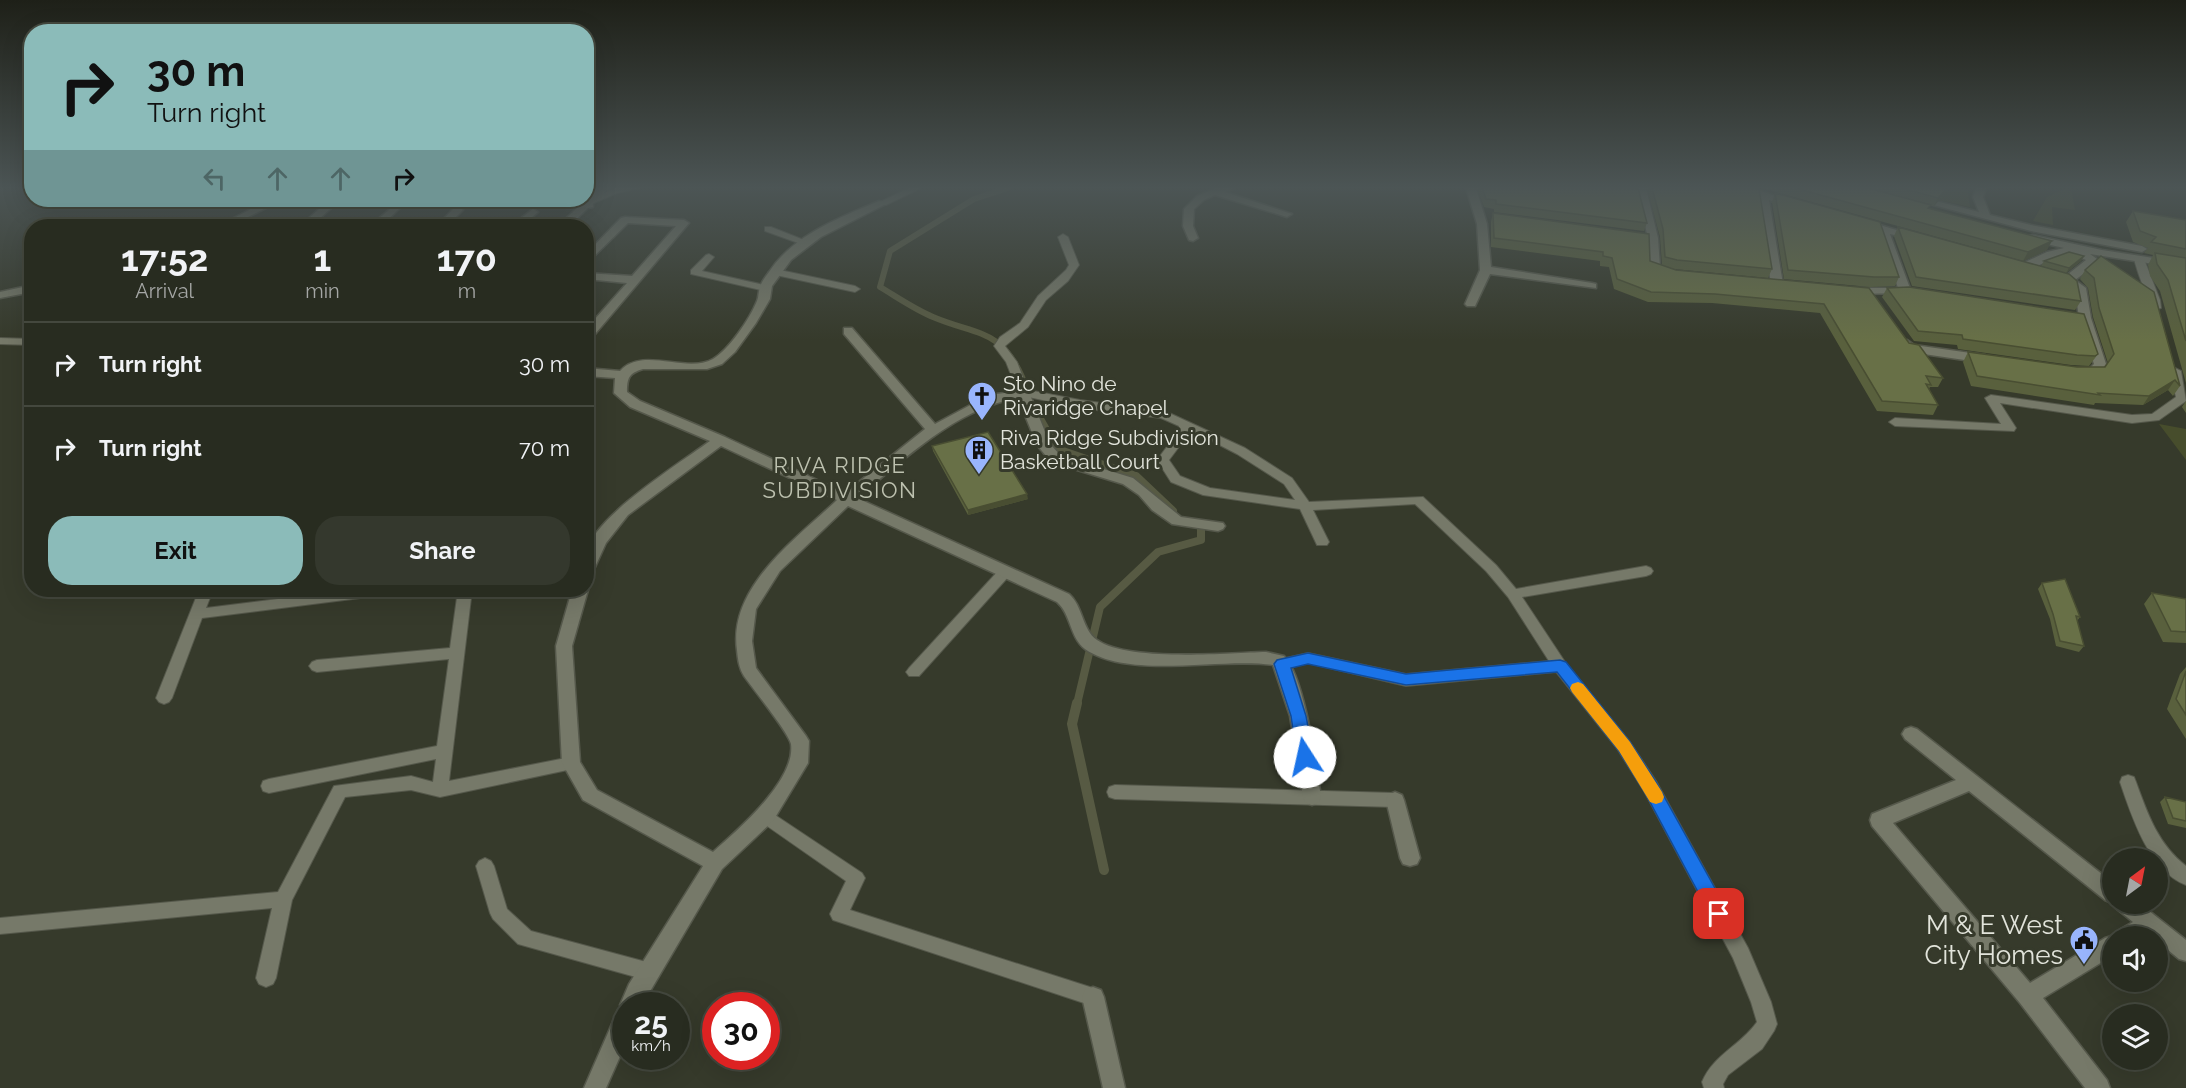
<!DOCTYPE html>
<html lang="en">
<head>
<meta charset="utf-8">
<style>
	body { margin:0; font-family:Raleway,sans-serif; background:#34382d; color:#f1f3f6; height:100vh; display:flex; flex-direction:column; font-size:22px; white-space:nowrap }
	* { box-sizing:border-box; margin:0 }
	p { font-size:20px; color:#a5a7a5 }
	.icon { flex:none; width:33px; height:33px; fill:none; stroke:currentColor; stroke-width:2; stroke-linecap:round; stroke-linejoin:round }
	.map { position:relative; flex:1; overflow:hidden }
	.side { position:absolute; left:24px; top:219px; width:570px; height:378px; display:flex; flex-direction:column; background:#282c20; border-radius:24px; box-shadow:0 6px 24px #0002,0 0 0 2px #44483e }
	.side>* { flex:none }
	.guide { position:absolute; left:24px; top:24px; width:570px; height:183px; border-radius:24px; box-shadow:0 6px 24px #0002,0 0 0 2px #44483e; background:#8bbbb9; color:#111; overflow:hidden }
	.needle { width:39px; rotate:32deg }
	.buttons { position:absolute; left:2102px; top:848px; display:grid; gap:12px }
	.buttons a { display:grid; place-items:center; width:66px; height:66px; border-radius:50%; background:#282c20; box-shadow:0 6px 24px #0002,0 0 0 2px #44483e; font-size:30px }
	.speed { position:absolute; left:612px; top:992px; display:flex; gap:12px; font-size:30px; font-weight:700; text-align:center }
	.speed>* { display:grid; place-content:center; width:78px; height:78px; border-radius:50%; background:#282c20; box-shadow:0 6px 24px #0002,0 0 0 2px #44483e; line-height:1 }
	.speed small { font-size:15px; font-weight:400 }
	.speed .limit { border:9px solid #d22; background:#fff; color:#111 }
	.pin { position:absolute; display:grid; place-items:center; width:51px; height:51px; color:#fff; margin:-26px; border-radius:12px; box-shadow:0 3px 9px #0006 }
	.me { position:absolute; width:66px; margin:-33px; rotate:350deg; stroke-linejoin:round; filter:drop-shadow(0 0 4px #0008) }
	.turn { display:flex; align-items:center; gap:21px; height:126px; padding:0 24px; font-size:27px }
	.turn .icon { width:78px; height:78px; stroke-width:2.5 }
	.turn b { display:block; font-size:42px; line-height:51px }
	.lanes { display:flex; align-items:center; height:57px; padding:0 24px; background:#0003; justify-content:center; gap:30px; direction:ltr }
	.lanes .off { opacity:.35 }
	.eta { display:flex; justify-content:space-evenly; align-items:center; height:102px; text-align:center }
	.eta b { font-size:36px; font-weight:700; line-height:42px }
	.action { display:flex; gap:12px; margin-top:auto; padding:12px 24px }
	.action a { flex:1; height:69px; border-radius:24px; background:#8bbbb9; color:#111; font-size:24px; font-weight:700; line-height:69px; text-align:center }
	.action a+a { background:#34382d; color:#f1f3f6 }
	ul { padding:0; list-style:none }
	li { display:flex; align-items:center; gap:18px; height:84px; padding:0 24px; border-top:2px solid #44483e }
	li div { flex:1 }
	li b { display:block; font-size:22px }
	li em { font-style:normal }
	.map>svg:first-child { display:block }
	.green { fill:#474d2c }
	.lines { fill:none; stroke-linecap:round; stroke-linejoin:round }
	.stream-far2 { stroke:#575a43; stroke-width:6 }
	.stream-far1 { stroke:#575a43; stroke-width:8 }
	.stream { stroke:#575a43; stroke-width:10 }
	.lane-casing { stroke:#55584b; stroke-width:2 }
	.street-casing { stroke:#55584b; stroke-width:3 }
	.lane { fill:#767969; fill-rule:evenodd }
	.street { fill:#767969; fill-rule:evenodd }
	.wall { fill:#59603d }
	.shaded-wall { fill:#494e32 }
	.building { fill:#687047; stroke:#494e32; stroke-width:1.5 }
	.route { fill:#1a73e8; stroke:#114b97; stroke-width:1.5 }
	.slow { fill:#f59e0b }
	.labels { text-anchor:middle; stroke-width:6; stroke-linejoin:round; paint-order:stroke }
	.poi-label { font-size:21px; fill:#e2e4db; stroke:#363a2b; text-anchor:start }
	.neighbourhood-label { font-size:22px; letter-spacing:1.5px; fill:#bdc1af; stroke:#363a2b }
	.near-poi-label { font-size:26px; fill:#e2e4db; stroke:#363a2b; text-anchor:end }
</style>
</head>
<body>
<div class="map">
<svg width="2186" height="1088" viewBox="0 0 2186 1088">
	<rect width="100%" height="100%" fill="#363a2b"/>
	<path class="green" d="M1950 188H1970L1968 193 1970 207 1939 200Z
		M2067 188H2071L2075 210 2052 207 2053 225 2033 221 2047 197Z
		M2159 424 2186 429V460Z"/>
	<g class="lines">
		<path class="stream-far2" d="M1008 188 974 199 890 251 880 287C897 297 914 309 933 317 978 336 1001 328 1023 379"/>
		<path class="stream-far1" d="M1035 410 1057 449 1136 476 1173 511
			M1077 704 1100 607 1158 552 1201 540V526L1194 523"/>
		<path class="stream" d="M1077 703 1072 724 1104 870"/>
		<g class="lane-casing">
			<path id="lane" d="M640 188 617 193 594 203 589 200 615 188Z
				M909 188H921L886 205 878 203Z
				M765 227H771L809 242 801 244 765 231Z
				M1063 234 1068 237 1079 265 1068 281 1046 300 1028 327 1005 346 1017 362 1028 390 1080 400 1167 412 1245 448 1292 478 1309 502 1423 497 1496 565 1516 589 1646 566 1651 568 1653 571 1651 574 1646 576 1522 597 1565 662 1630 742 1656 781 1748 948 1771 1002 1777 1024 1774 1031 1762 1049 1728 1075 1723 1084 1724 1088H1704L1702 1082C1714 1054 1740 1046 1757 1022L1751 1002 1733 958 1644 791 1618 750 1556 672 1406 686 1308 663 1282 669 1277 668 1274 664 1277 660 1308 653 1406 674 1549 661 1508 597 1486 571 1415 504 1313 510 1329 542 1327 545H1317L1300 509 1203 495 1171 482 1157 460 1178 432 1179 426 1161 418 1080 408 1019 395 1006 362 994 346 1000 337 1020 323 1038 296 1066 270 1069 265 1058 237ZM1190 432 1208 439 1237 454 1284 484 1295 500 1210 488 1180 476 1169 460Z
				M709 254 714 257 702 271 769 286 770 288 765 291 691 274V270L706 255Z
				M2139 256 2144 259 2160 300 2161 308 2157 309C2148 305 2137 270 2134 259Z
				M775 269 855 286 860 289 855 292 771 274 770 272Z
				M0 338 32 339V345L0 344Z
				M2175 368 2181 371 2186 401 2159 420 2132 423 2000 403 2016 428 2014 431 1895 426 1889 422 1895 418 2001 424 1985 398 1991 395 2132 415 2152 414 2176 397 2169 371Z
				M1004 568 1011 573 1009 576 919 676H909L906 672 909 668 999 570Z
				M199 590H213L206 608 350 590H391L384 595 202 618 172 698 169 702 164 704 159 702 156 698Z
				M458 590H472L449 781 571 757 577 758 579 763 577 768 440 797 411 790 345 797 292 900 276 978 273 984 266 987 259 984 256 978 272 908 0 934V918L278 892 334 786 411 776 433 782 436 759 269 793 263 791 261 786 263 781 269 779 437 746 449 659 317 672 312 670 309 666 312 662 317 660 450 648Z
				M2128 775 2134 777 2136 782C2148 815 2158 844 2186 866V885C2149 871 2132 817 2120 782L2122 777Z
				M1115 785 1395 793 1401 795 1403 800 1401 805 1395 807 1115 799 1109 797 1107 792 1109 787Z
				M766 809 862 873 865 878 850 910 1093 988 1100 991 1103 997 1100 1003 1093 1006 833 920 830 914 846 881 760 821 758 816 760 811Z
				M485 858 491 861 494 866 507 909 531 931 650 963 657 966 659 972 657 978 650 981 518 944 493 919 490 913 476 866 479 861Z"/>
		</g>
		<g class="street-casing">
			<path id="street" d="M598 188H609L593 204V207L588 208 569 226H558L577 208 424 203 419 200 583 202Z
				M1217 188H1235L1225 192 1292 214 1287 217 1215 195 1204 200 1194 209 1193 226 1198 238 1193 241 1189 240 1183 226 1184 209 1197 196Z
				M1466 188H1476L1487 224 1491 267 1592 283 1596 284V288L1490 274 1475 306H1467L1465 304 1480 270 1477 224Z
				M1636 188H1646L1658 238 1660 267 1672 271V275H1664L1649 269 1648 238Z
				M1736 188H1752L1796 203 1791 206 1769 200 1783 284 1781 286 1777 287 1771 284 1758 196Z
				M1976 188H1986L1983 197 1990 215 2031 225 2142 246 2147 249 2142 252 2031 231 1911 199 1916 196 1979 212 1973 197Z
				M267 201 276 203 230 226H218Z
				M328 201 337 203 311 226H300Z
				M879 201 888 203 821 237 791 260 772 286 770 299 756 323 735 352 722 364 707 369H643C629 373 627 378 627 392L640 401 725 437 845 493 925 429 844 334V328H852L935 424 989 395 1028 390 1050 444 1061 456 1133 478 1181 517 1223 523 1225 526 1223 529 1218 531 1172 524 1152 510 1139 495 1123 484 1051 462 1037 445 1018 398C955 409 905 459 857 498L1069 594C1083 606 1082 630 1097 640 1128 662 1227 653 1266 652L1284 656C1305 677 1316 766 1321 797L1319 802 1312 805 1305 802 1303 797 1290 716 1273 665C1222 657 1129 680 1085 649 1070 638 1071 614 1057 602L848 506 780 571 756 609 752 641 756 668 806 736 809 741 808 763 805 768 773 821 722 869 642 1005H626V1043L606 1088H584L618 1010 622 1008 620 1005 629 984 703 866 583 800 562 763 556 646 572 590 586 588 588 590 572 646 580 762 597 790 713 852C738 830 796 780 791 744 789 733 753 689 744 676 739 668 738 660 737 650 728 587 796 539 837 500L721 446 628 515 606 543 591 576 586 577C586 570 585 561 586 553 593 517 680 463 710 441L630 407 614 393 615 378 586 376V368L620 371C643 346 686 374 713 359 729 350 750 318 757 301 759 296 758 292 760 288 761 282 766 276 769 272 793 235 841 217 879 201Z
				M396 204 401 207 381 226H370Z
				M458 207 463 210 447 226H437L454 208Z
				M533 209 538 212 522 226H511Z
				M625 217 684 220 689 223 590 340 586 341V329L627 283 586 279V273L632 276 676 226 628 223 586 264V254L621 218Z
				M1863 220 1920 237 1915 240 1890 234 1911 291 1909 293 1853 294 1847 291 1853 288H1898L1879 230 1859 225 1858 223Z
				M2033 235 2102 250 2186 263V269L2090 254 2097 259 2090 269 2075 280 2086 288 2091 318 2106 364 2097 375H2080L2074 371 2076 368H2090L2094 364 2079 318 2075 289 2057 277 2063 274 2067 275 2086 260C2054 244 2046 271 2023 267V263L2047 252 2064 248 2029 240V236Z
				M32 285V292L0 298V292Z
				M1907 340 1914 345 1985 355 1991 359 1985 363 1910 352 1906 351 1901 344Z
				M1911 727 1917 729 2112 882V903L2105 900 1969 791 1893 823 2030 983 2105 938 2112 936H2113L2112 956 2043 998 2107 1080 2110 1088H2085L2020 1003 1872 826 1870 820 1872 814 1956 780 1905 739 1902 734 1905 729Z
				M1395 792 1402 795 1404 800 1420 858 1417 864 1410 866 1403 864 1400 858 1386 800 1388 795Z
				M2114 903H2139L2186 940V961L2179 959 2157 941V936H2118L2121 929 2133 922 2117 909Z
				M1093 987 1101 990 1104 997 1125 1088H1103L1082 997 1085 990Z"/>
		</g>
		<use href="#lane" class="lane"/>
		<use href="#street" class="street"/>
	</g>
	<path class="wall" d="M1477 188H1638L1647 223 1644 231 1494 212V209L1484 207Z
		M1647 188H1756L1772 269 1768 278 1674 269 1663 265 1676 270 1869 288 1909 343 1943 378 1938 387H1930L1929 389 1938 405 1933 415 1877 411 1820 313 1712 303 1648 302 1614 289 1609 267 1600 266V261L1491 247V222L1493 213 1662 265 1660 237Z
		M1762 188H1950L1934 206 1911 200 1929 209 2047 250 2023 261Z
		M1775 193 1899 277 1895 286 1870 287 1784 279 1772 202Z
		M2133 211 2186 220V383L2160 291 2150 276 2148 265 2153 255 2144 253 2148 248 2133 242 2126 222Z
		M1898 227 2081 301 2075 310 1912 286 1894 236Z
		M2084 256 2081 261 2066 273 2041 266 2044 261Z
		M2101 256 2180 386 2173 396 2168 390 2143 405 2095 403 2094 405 1971 386 1963 362 1968 352 2077 367H2105L2108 363 2093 317 2088 288 2080 279 2085 270Z
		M1887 288 2098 354 2089 366 2071 365 1958 349 1957 345 1914 341 1882 297Z
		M2186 401V413L2182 407Z
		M932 446 1028 499 968 515 933 451Z
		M2042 583 2080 617 2077 621 2084 646 2079 652 2056 646 2050 619 2038 589Z
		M2152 593 2186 599V643L2163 642 2144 604Z
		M2186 667V739L2167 709 2180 674Z
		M2165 797 2186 802V828L2168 824 2160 802Z"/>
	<path class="shaded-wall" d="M1947 188H1950L1934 206 1938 198Z
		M2052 241 2047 250 2023 261 2028 252Z
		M2084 256 2081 261 2066 273 2069 268Z
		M2175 380 2168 390 2143 405 2149 396Z
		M1027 494 1028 499 968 515V510Z"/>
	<path class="building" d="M1482 188H1638L1647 223 1496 204V200L1486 199Z
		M1652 188H1756L1759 189 1772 269 1677 260 1665 257 1663 229Z
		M1795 188H1868L1931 205 1928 208 2052 241 2028 252Z
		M1901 188H1947L1938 198Z
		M1775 193 1880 222 1899 277H1874L1788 270Z
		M2133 211 2186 220V249L2151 242 2156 237 2140 231Z
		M1493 213 1649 234 1650 261 1676 270 1869 288 1909 343 1919 345 1943 378 1926 376 1931 385 1926 384 1938 405 1882 401 1824 304 1715 294 1651 292 1617 279 1612 258 1603 256V252L1494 238Z
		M1898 227 2069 274 2077 281 2081 301 1916 277Z
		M2069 252 2084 256 2069 268 2044 261Z
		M2155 253 2186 258V341L2168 280 2157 264Z
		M2101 256 2154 292 2180 386 2175 380 2149 396 2098 393 2100 395 1977 376 1968 352 2077 367H2105L2114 354 2099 308 2094 278 2085 270Z
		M1909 287 2084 314 2098 354 2095 356 2077 355 1963 339 1962 335 1918 331 1887 288Z
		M988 432 1027 494 968 510 932 446Z
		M2065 579 2080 617 2076 616 2084 646 2060 641 2053 614 2042 583Z
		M2152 593 2186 599V632L2171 631Z
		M2186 671V715L2176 699Z
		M2165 797 2186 802V821L2173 818Z"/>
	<linearGradient id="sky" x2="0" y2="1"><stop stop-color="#1e2018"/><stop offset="0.55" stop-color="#4c5555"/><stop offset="1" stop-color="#4c5555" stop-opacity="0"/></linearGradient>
	<rect width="2186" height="341" fill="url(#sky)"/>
	<path class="route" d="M1308 653 1406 674 1560 660 1566 662 1630 742 1656 782 1726 908 1729 914 1726 920 1719 922 1713 920 1644 791 1619 751 1557 672 1406 685 1308 664 1291 668 1306 716 1314 757 1311 761 1305 763 1300 761 1297 757 1291 716 1274 664 1277 660Z"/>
	<path class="slow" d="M1578 682 1583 684 1630 742 1662 792 1664 797 1662 802 1656 804 1650 802 1619 751 1572 692 1570 688 1572 684Z"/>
	<defs>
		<g id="church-pin" transform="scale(1.5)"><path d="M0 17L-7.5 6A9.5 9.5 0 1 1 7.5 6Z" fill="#99b5fd" stroke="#363a2b"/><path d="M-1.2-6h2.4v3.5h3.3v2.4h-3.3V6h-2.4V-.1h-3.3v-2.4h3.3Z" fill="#111"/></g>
		<g id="building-pin" transform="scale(1.5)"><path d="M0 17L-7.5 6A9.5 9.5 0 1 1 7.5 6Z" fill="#99b5fd" stroke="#363a2b"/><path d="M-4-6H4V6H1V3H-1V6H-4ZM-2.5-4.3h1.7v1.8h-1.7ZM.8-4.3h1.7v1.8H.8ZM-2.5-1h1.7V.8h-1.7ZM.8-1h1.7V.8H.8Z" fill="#111"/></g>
		<g id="civic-pin" transform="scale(1.5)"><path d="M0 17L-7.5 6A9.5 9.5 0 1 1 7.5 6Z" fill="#99b5fd" stroke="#363a2b"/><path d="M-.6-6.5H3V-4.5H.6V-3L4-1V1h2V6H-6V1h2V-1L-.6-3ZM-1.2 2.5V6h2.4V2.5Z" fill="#111"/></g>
	</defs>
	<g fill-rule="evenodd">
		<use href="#church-pin" x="982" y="396"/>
		<use href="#building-pin" x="979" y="450"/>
		<use href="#civic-pin" x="2084" y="940"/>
	</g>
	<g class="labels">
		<g class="poi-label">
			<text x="1003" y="391">Sto Nino de<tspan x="1003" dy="24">Rivaridge Chapel</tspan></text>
			<text x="1000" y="445">Riva Ridge Subdivision<tspan x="1000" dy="24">Basketball Court</tspan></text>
		</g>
		<g class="neighbourhood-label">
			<text x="840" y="473">RIVA RIDGE<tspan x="840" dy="25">SUBDIVISION</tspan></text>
		</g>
		<g class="near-poi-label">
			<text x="2063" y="934">M &amp; E West<tspan x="2063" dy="30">City Homes</tspan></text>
		</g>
	</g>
</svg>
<div class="buttons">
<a><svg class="needle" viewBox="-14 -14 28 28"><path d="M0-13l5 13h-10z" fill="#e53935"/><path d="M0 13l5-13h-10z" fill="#a5a7a5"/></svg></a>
<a><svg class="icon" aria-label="sound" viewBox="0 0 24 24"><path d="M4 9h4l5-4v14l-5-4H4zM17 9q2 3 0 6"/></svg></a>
<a><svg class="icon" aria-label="layers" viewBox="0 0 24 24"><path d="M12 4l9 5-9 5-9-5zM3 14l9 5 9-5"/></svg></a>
</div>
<div class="speed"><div>25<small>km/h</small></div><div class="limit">30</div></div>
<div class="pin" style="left:1719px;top:914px;background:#d93025"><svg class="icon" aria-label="arrive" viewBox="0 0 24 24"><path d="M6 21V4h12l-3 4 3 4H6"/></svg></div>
<svg class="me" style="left:1305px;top:757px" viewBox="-20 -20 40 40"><circle r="19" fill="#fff"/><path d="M0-13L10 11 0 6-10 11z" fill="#1a73e8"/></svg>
<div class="guide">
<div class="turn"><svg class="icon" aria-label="right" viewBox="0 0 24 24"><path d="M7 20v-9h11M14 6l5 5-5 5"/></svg><div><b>30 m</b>Turn right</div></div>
<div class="lanes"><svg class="icon off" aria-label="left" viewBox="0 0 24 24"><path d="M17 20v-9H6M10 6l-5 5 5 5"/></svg><svg class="icon off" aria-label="ahead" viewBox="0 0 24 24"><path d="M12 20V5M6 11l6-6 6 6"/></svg><svg class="icon off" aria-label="ahead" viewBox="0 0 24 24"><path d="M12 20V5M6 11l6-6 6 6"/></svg><svg class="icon" aria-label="right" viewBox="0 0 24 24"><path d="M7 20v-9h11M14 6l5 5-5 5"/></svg></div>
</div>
<section class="side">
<div class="eta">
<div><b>17:52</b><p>Arrival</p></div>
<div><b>1</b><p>min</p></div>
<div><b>170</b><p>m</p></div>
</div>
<ul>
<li><svg class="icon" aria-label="right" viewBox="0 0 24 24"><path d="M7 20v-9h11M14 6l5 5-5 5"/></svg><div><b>Turn right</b></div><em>30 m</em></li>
<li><svg class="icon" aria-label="right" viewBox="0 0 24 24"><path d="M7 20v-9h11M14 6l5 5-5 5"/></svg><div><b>Turn right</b></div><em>70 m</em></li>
</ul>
<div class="action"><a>Exit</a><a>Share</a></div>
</section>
</div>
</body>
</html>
